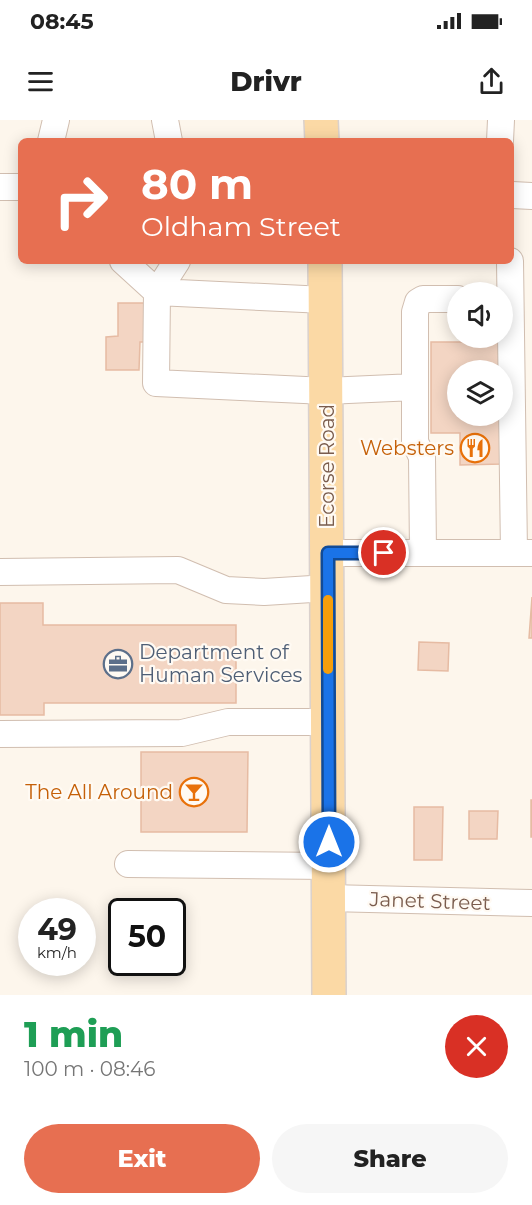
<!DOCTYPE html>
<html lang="en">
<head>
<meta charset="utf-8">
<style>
	body { margin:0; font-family:Montserrat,sans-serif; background:#f6f6f6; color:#222; height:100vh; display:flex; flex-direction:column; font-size:22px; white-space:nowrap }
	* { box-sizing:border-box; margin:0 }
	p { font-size:20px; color:#767676 }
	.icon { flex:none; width:33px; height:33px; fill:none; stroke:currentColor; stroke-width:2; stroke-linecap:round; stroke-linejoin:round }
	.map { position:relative; height:875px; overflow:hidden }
	.panel { display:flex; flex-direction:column; background:#fff; flex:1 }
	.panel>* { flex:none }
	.hud { position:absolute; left:18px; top:18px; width:496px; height:126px; border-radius:9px; box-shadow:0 3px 15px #0003; background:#e76f51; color:#fff; overflow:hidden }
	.fabs { position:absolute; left:447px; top:162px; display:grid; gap:12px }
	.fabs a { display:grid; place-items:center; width:66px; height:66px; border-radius:50%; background:#fff; box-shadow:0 3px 15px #0003; font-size:30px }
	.speed { position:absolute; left:18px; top:778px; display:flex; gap:12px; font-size:30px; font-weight:700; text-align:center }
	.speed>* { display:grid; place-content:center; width:78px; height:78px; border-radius:50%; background:#fff; box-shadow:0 3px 15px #0003; line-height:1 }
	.speed small { font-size:15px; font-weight:400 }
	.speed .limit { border:3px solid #111; border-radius:9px; background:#fff; color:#111 }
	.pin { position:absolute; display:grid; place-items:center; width:51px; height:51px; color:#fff; margin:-26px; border:3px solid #fff; border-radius:50%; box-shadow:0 2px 6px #0007 }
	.me { position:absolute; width:66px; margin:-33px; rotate:0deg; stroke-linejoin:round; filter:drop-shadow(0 0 4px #0008) }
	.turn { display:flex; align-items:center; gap:21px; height:126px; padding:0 24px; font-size:27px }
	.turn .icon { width:78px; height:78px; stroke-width:2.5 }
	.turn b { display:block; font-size:42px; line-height:51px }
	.round { display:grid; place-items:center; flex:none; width:63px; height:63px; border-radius:32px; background:#f6f6f6 }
	.head { display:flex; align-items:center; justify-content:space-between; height:102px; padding:0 24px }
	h1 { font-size:36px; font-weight:800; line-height:45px; color:#1e9e55 }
	.cta { display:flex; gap:12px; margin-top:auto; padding:12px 24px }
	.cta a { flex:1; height:69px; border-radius:36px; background:#e76f51; color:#fff; font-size:24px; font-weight:800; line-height:69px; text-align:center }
	.cta a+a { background:#f6f6f6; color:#222 }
	.status { display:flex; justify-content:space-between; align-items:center; height:42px; padding:0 30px; background:#fff; direction:ltr }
	.status svg { height:16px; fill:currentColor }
	header { display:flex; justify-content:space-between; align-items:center; height:78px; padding:0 24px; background:#fff; font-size:27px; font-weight:800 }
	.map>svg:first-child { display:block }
	.building { fill:#f3d5c3; stroke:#e6bba3; stroke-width:1.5 }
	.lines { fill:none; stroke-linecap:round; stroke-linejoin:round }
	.minor-casing { stroke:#d1beb0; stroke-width:28 }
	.major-casing { stroke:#dad1cd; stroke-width:36 }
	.minor { stroke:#fff; stroke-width:26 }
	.major { stroke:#fbd9a5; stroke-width:33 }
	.route-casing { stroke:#114b97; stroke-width:15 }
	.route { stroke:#1a73e8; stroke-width:10 }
	.slow { stroke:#f59e0b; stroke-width:10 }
	.labels { text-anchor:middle; stroke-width:4.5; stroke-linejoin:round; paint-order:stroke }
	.food-label { font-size:20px; fill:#c56008; stroke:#fffaf3; text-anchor:end }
	.street-label { font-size:20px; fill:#7a5c4d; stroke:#fffaf3 }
	.service-label { font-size:20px; fill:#4e5e75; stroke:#fffaf3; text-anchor:start }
</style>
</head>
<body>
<div class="status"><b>08:45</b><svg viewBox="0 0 49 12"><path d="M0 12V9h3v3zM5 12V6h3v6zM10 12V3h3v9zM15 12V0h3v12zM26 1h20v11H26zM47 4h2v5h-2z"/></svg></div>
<header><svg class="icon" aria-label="menu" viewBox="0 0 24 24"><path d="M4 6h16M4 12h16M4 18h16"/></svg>Drivr<svg class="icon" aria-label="share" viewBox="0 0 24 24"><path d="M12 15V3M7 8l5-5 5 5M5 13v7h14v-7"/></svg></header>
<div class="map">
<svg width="532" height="875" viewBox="0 0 532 875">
	<rect width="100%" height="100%" fill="#fdf6ec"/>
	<path class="building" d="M118 183H145V222H140L139 250H106V217L118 216Z
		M431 222H502V250H458V296H502V344L460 345V313H431Z
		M532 477V518H529Z
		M0 483H43V505H236V583H44V595H0Z
		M419 522 449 523 448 551 418 550Z
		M141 632H248L247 712H141Z
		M531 680H532V717H531Z
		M414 687H443L442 740H414Z
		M469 691H498L497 719H469Z"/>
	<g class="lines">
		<g class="minor-casing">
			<path id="minor" d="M165 0 169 21
				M51 21 56 0
				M500 21 501 0
				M0 67H21
				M512 75 532 76
				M123 141 157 172 177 141
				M510 141 514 433
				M325 180 157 172 156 263 326 271 415 267
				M328 433H532
				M423 433 422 337 415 322V192L418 182 423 179H458
				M0 452 178 450 226 470 264 472 328 468
				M0 614 182 613 228 602H328
				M128 744 329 746
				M329 778 532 783"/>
		</g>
		<g class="major-casing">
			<path id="major" d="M321 0 322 21
				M325 141 329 875"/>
		</g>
		<use href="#minor" class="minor"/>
		<use href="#major" class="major"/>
	</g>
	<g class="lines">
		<g class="route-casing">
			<path id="route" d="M329 722 328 433H384"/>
		</g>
		<use href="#route" class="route"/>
		<path class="slow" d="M328 480V549"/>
	</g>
	<defs>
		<g id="restaurant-ring" transform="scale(1.5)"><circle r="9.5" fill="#fffaf3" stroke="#e8710a" stroke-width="1.5"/><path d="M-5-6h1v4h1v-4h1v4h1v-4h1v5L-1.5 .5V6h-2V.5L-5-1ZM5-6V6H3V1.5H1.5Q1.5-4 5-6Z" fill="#e8710a"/></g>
		<g id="office-ring" transform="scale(1.5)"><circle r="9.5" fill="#fffaf3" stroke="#5c6f8a" stroke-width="1.5"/><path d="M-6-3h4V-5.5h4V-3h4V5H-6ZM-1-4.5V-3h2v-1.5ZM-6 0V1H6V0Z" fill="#5c6f8a"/></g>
		<g id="bar-ring" transform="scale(1.5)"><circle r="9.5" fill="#fffaf3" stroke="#e8710a" stroke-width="1.5"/><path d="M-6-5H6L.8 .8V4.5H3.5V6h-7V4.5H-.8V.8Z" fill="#e8710a"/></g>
	</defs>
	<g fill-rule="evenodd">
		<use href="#restaurant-ring" x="475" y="328"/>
		<use href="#office-ring" x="118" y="544"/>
		<use href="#bar-ring" x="194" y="672"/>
	</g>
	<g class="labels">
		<g class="food-label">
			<text x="454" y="335">Websters</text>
			<text x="173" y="679">The All Around</text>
		</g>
		<g class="street-label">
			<text transform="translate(327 346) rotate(-90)" y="7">Ecorse Road</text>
			<text transform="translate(430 781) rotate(2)" y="7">Janet Street</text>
		</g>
		<g class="service-label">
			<text x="139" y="539">Department of<tspan x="139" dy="23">Human Services</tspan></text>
		</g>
	</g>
</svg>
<div class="fabs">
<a><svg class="icon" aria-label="sound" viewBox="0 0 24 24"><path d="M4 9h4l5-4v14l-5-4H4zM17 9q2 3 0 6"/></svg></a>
<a><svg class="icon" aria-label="layers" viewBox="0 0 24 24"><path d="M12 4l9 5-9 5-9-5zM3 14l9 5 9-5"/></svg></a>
</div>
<div class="speed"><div>49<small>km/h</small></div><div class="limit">50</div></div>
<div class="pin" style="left:384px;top:433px;background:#d93025"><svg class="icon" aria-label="arrive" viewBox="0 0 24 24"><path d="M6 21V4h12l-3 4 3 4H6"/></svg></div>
<svg class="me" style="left:329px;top:722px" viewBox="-20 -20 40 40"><circle r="17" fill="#1a73e8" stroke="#fff" stroke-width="3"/><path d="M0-11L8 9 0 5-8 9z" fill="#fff"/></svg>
<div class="hud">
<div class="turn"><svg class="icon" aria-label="right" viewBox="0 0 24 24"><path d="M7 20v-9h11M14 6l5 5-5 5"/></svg><div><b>80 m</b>Oldham Street</div></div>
</div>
</div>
<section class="panel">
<div class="head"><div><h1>1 min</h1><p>100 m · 08:46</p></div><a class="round" style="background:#d93025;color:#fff"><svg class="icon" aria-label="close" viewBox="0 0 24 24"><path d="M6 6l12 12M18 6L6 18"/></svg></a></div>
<div class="cta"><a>Exit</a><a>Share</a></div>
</section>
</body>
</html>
